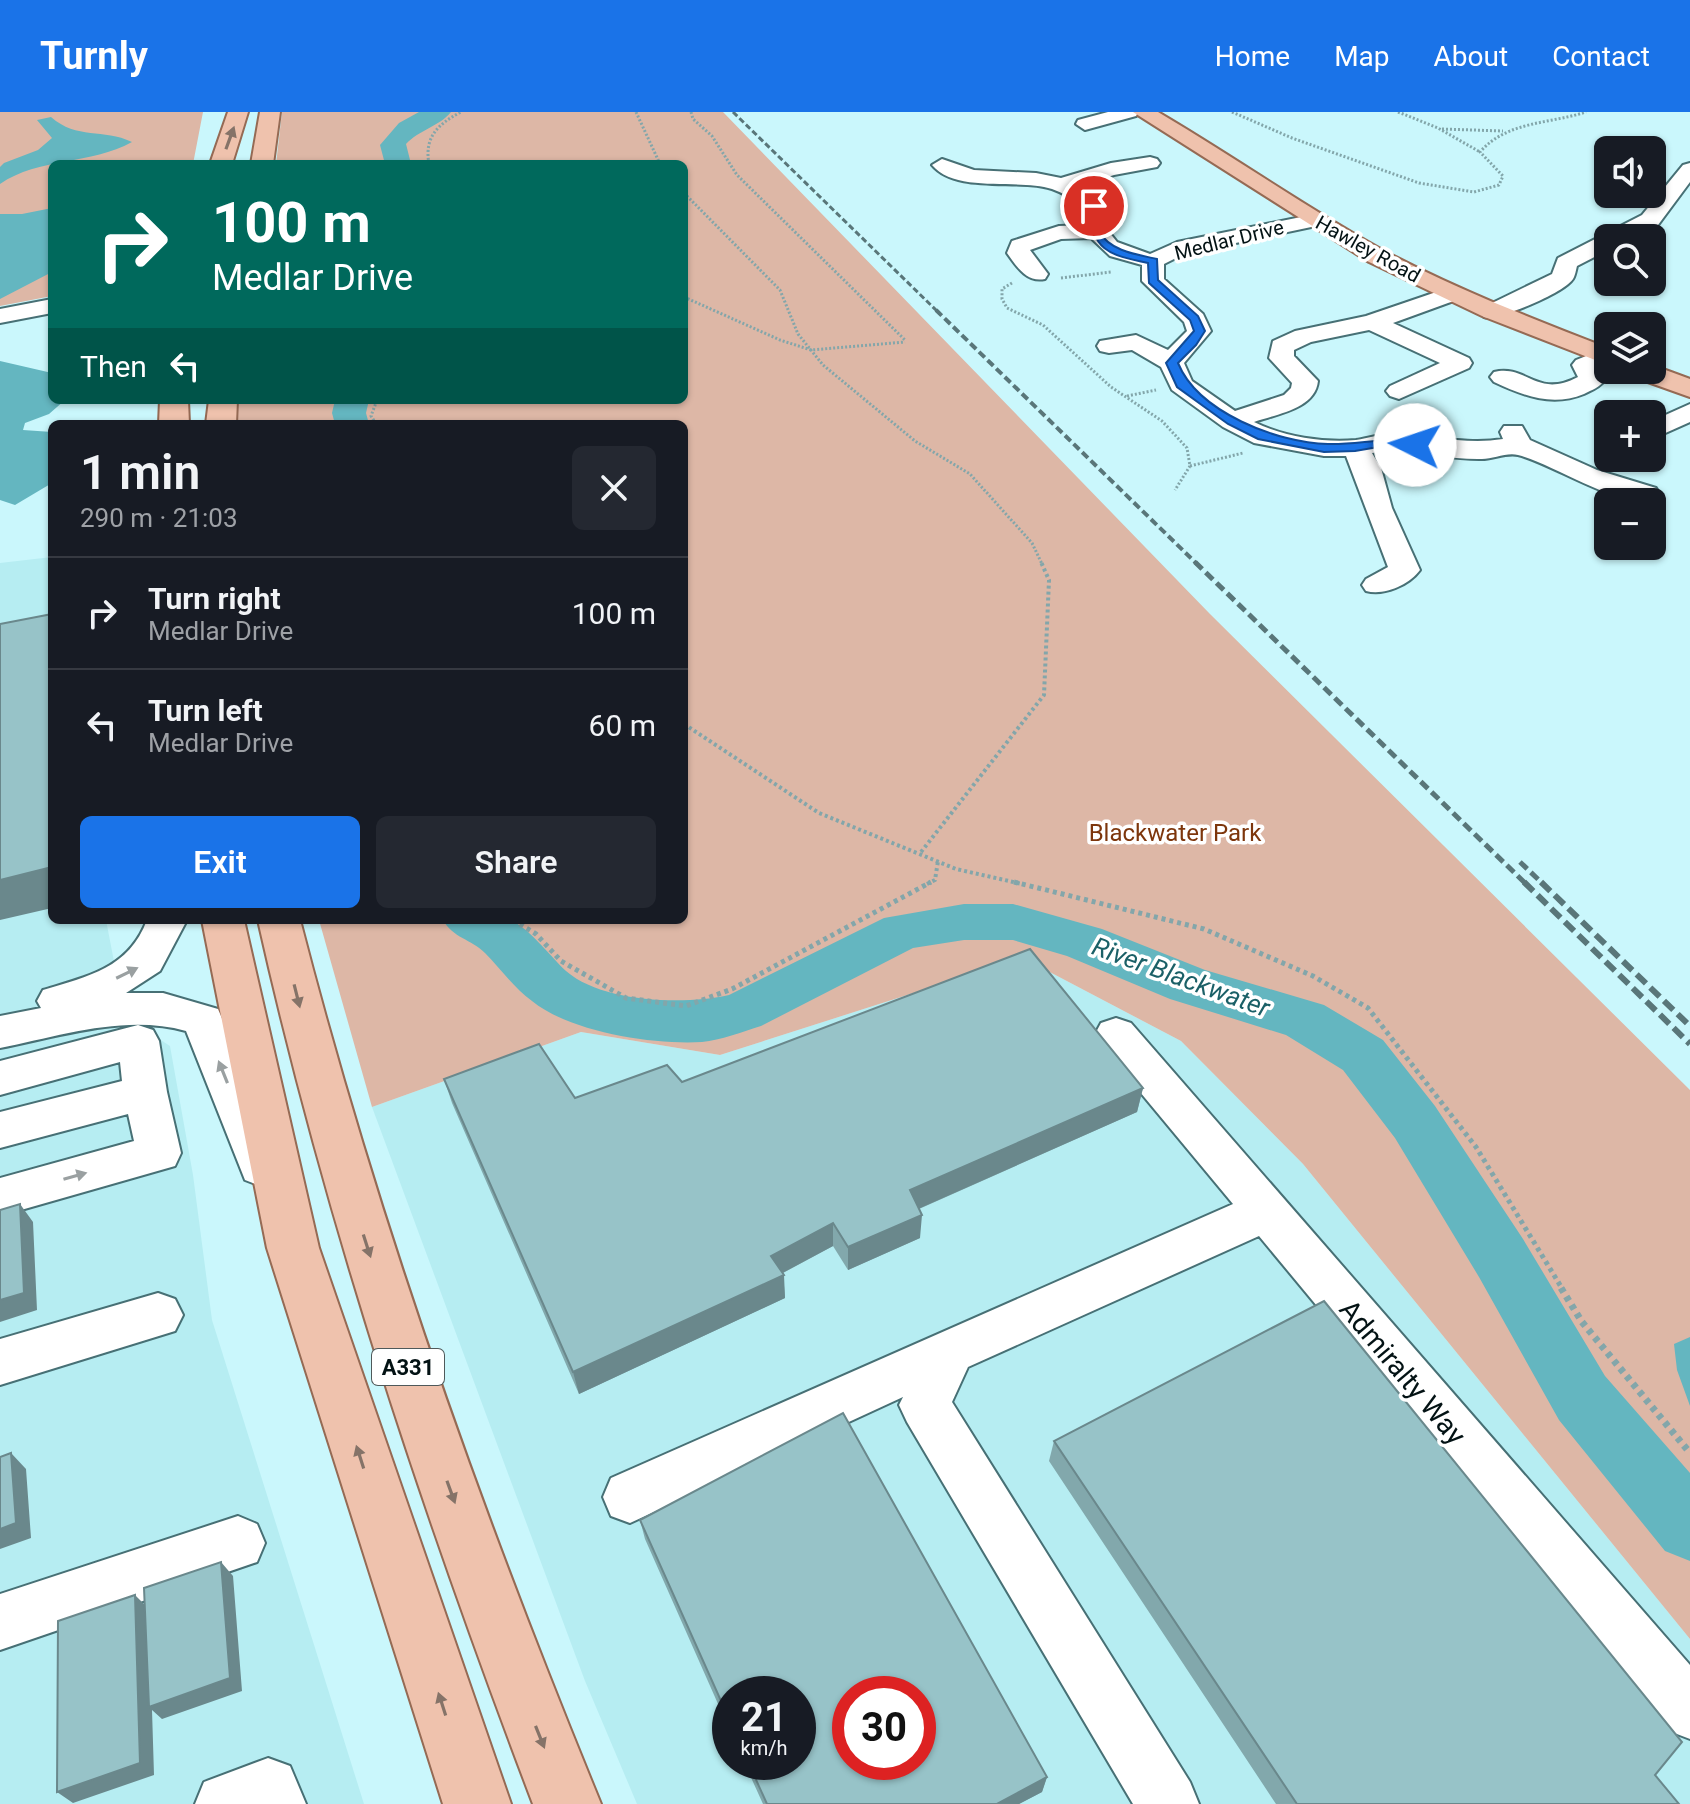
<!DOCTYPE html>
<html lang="en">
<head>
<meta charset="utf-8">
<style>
	body { margin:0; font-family:Roboto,sans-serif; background:#242831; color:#f1f3f6; height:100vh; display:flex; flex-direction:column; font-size:30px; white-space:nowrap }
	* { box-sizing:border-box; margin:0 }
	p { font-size:26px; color:#9ea1a6 }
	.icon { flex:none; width:44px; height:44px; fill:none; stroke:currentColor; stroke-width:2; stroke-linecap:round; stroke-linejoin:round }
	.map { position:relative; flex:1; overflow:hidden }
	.side { position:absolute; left:48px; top:308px; width:640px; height:504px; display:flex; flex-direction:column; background:#171b24; border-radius:12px; box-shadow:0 2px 6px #0004 }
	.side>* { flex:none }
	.guide { position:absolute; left:48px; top:48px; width:640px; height:244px; border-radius:12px; box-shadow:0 2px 6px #0004; background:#00695c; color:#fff; overflow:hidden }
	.buttons { position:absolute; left:1594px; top:24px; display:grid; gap:16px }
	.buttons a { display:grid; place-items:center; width:72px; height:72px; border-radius:12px; background:#171b24; box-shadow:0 2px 6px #0004; font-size:40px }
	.speed { position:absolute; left:712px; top:1564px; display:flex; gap:16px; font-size:40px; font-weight:700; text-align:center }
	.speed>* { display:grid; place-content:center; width:104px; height:104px; border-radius:50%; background:#171b24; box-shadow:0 2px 6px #0004; line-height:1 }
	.speed small { font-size:20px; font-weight:400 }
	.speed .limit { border:12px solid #d22; background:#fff; color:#111 }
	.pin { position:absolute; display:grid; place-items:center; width:68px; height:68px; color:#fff; margin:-34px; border:4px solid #fff; border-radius:50%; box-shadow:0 2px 8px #0007 }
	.me { position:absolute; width:88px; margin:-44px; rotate:274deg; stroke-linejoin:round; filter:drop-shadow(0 0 6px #0008) }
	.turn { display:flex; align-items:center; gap:28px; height:168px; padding:0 32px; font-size:36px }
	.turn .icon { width:104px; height:104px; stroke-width:2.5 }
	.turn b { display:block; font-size:56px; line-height:68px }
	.then { display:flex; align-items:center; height:76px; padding:0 32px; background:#0003; gap:16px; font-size:30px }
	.round { display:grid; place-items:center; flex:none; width:84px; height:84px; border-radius:12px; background:#242831 }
	.summary { display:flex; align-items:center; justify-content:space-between; height:136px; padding:0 32px }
	h1 { font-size:48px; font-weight:600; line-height:60px }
	.primary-button { display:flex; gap:16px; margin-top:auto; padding:16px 32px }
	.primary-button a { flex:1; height:92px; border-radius:12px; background:#1a73e8; color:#fff; font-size:32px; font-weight:600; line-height:92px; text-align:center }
	.primary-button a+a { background:#242831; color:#f1f3f6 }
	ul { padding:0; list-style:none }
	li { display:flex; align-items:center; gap:24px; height:112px; padding:0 32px; border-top:2px solid #363941 }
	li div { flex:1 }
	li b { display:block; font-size:30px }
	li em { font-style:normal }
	header { display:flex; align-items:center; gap:48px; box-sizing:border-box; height:112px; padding:0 40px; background:#1a73e8; color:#fff }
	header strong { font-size:38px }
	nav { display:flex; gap:44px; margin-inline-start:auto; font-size:28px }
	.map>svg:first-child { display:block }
	.built { fill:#b6edf2; fill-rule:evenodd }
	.green { fill:#ddb7a6 }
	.water { fill:#64b6c0 }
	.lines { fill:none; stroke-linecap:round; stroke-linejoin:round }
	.river { fill:#64b6c0; fill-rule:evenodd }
	.minor-casing { stroke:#477075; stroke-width:4 }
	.major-casing { stroke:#956a54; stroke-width:4 }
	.path-far3 { stroke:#83a6aa; stroke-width:3; stroke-dasharray:2 2; stroke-linecap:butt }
	.path-far2 { stroke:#83a6aa; stroke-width:4; stroke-dasharray:3 3; stroke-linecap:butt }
	.path-far1 { stroke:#83a6aa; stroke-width:5; stroke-dasharray:4 4; stroke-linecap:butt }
	.path { stroke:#83a6aa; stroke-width:7; stroke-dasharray:5 5; stroke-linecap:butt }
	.minor { fill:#fff; fill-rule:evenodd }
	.major { fill:#efc2ad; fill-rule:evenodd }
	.rail-far3 { stroke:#597679; stroke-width:3; stroke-dasharray:6 3; stroke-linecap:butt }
	.rail-far2 { stroke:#597679; stroke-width:4; stroke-dasharray:8 4; stroke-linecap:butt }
	.rail-far1 { stroke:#597679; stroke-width:5; stroke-dasharray:10 5; stroke-linecap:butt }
	.rail { stroke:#597679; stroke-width:6; stroke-dasharray:13 6; stroke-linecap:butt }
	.wall { fill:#82a8ac }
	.shaded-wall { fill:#6a888c }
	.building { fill:#97c3c8; stroke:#6a888c; stroke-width:2; fill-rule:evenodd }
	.oneway { fill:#857368 }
	.oneway2 { fill:#9aa0a1 }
	.route { fill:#1a73e8; stroke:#114b97; stroke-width:2 }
	.labels { text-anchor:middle; stroke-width:7; stroke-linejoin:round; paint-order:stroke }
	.far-street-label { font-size:20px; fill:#031214; stroke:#fff }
	.shield { fill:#fff; stroke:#4f595a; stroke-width:2 }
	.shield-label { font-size:22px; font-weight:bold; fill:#031214 }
	.park-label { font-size:24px; fill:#7d360c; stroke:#fff }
	.water-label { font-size:26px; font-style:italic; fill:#1b6067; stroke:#fff }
	.near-street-label { font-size:28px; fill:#031214; stroke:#fff }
</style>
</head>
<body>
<header>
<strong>Turnly</strong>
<nav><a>Home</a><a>Map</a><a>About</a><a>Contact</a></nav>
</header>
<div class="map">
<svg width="1690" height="1692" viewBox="0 0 1690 1692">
	<rect width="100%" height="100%" fill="#caf7fc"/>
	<path class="built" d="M52 445V808H106L117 865 122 923 150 921 170 934 193 1063 212 1208 364 1692H0V451Z
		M1023 846 1181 929 1303 1052 1690 1527V1692H637L585 1569 372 995 581 920 720 943ZM730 1582H798V1650H730ZM850 1582H918V1650H850Z"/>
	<path class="green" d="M0 0H203L193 52H52V184L0 194Z
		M282 0H723L1210 502 1690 978V1527L1303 1052 1181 929 1023 846 720 943 581 920 372 995 319 808H684V312H236L237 288H684V52H276Z"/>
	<path class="water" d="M51 5C77 28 103 16 132 30 91 53 39 45 0 72V55L4 51 38 38 52 26 37 8Z
		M52 96V160L0 187V102H22Z
		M0 249 52 261V288H65L49 302 25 311 23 318 52 320V371L15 393 0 388Z
		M1690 1225V1294L1677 1258 1674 1232Z"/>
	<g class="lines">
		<path class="river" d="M419 0H451C440 14 419 18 406 32L411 52H385L380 33 399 11Z
			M335 288H369L366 301 369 312H335L332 301Z
			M964 792H1013L1102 817 1205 858 1324 893 1383 928 1435 994 1523 1127 1605 1264 1690 1361V1449L1665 1439 1559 1308 1479 1165 1395 1026 1343 958 1286 923 1170 887 1067 844 1013 828H964L913 836 761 914C742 920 721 928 702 930 653 933 570 920 532 889 514 876 500 856 485 841 471 827 453 826 443 808H511C532 819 549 843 566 859 603 891 685 893 729 883L884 806Z"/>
		<g class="minor-casing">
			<path id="minor" d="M1108 0H1138L1136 4 1085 18 1076 12 1078 8Z
				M1150 45 1157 47 1160 51 1157 55 1114 63 1080 74 1105 94 1109 120 1117 130 1150 142 1177 130 1316 102 1327 108 1316 114 1184 142 1164 152V167L1203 202 1211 219 1184 251 1192 269 1235 299 1284 283 1291 276 1292 271 1269 246 1273 229 1295 219 1366 204 1451 175 1459 177 1463 182 1459 187 1393 211 1469 246 1472 251 1469 256 1399 287 1390 284 1386 279 1390 274 1440 251 1369 218 1311 230 1294 238V244L1318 269C1315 297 1277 302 1254 310 1284 325 1324 331 1356 328 1368 326 1381 322 1393 322 1430 323 1466 333 1503 327L1500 320 1504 314H1522L1530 328 1597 358 1656 376 1660 382 1656 388C1618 397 1554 352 1518 343 1507 340 1493 347 1482 347 1445 348 1409 335 1372 341L1381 356 1392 396 1420 458C1409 473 1384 484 1366 479L1362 473 1366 467 1388 455 1346 344H1324L1254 331 1223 315 1172 278 1161 255 1132 238 1109 241 1100 239 1097 234 1100 229 1136 223 1168 238 1187 219 1184 210 1142 169V153L1110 144 1091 126 1061 127 1030 138 1048 162 1045 167C1027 171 1017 155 1007 141L1012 129 1059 114 1086 113 1084 96C1074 88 1064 81 1052 77 1019 66 956 82 932 53L942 47 974 58 1036 61 1061 66 1111 51Z
				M1690 51V70L1658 113 1632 126H1608V138L1577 154C1576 158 1575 164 1573 167 1564 181 1498 209 1484 205L1480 200 1484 195 1552 162 1558 146 1642 103 1683 53Z
				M52 187V201L0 211V197Z
				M1604 237 1608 238V252L1599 256 1605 268C1600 275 1592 278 1584 282 1552 295 1524 284 1494 270L1490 265 1494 260C1527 252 1536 287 1578 265L1572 253 1576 248Z
				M1690 292V310L1652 327V309Z
				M147 808H187L160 859 126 881H163L218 897 284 1055 277 1068 261 1074 245 1068 186 919C125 902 61 924 0 936V904L41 896 37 889 43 878C89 864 129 856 147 808Z
				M1116 906 1131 911 1690 1553V1627L1669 1619 1259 1124 968 1255 952 1290 1190 1670 1199 1692H1133L907 1310 899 1293 903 1285 630 1411 611 1404 603 1385 611 1366 1233 1092 1101 933 1095 922 1101 911Z
				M138 913 153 918 159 929 167 980 181 1041 175 1054 0 1104V1066L134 1029 128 1002 0 1036V1000L122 969 120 950 0 983V949Z
				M158 1181 175 1187 183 1203 175 1219 0 1273V1227Z
				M238 1404 257 1412 265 1431 257 1450 0 1538V1482Z
				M268 1646 290 1654 306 1692H195L204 1670Z"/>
		</g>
		<g class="major-casing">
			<path id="major" d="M228 0H248L232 52H210Z
				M260 0H280L273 52H251Z
				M1133 0H1158C1235 45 1309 98 1388 141 1459 178 1533 207 1608 236V253L1482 204 1369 150Z
				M1652 253 1690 267V285L1631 264 1627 258H1652Z
				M160 288H188L189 312H159Z
				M209 288H237L236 312H206Z
				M202 808H244L319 1136 511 1692H443L267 1136Z
				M258 808H300C378 1111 482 1403 601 1692H533C423 1402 326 1111 258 808Z"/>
		</g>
		<path class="path-far3" d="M636 0 660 52
			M691 0 693 7 712 24 737 63 906 229
			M1232 0 1292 26 1419 71 1474 80 1499 73 1503 64 1480 40C1507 9 1549 12 1586 0
			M1398 0 1438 16 1480 40
			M1442 17 1503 19
			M429 52C424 25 438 12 461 0
			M684 81 780 178 798 222 823 253 915 329 970 362 1032 431 1042 452
			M1061 166 1111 160
			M1012 171 1002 177V187L1007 196 1043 213 1111 275 1162 309 1187 336 1190 354 1175 378
			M684 185 780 228 811 238 905 230
			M1127 284 1156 278
			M376 312 371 304 377 288
			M1190 354 1243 341"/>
		<path class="path-far2" d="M684 612 819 701 956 757 1022 772
			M921 740 1044 583 1049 468 1041 450
			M927 772 935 768 938 749"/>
		<path class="path-far1" d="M1014 770 1204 817 1313 864 1368 896 1476 1035 1563 1178
			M513 808 536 822 561 849 626 886 686 894 732 877 931 770"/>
		<path class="path" d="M1561 1176 1582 1210 1690 1341"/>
		<use href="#minor" class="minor"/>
		<use href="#major" class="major"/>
		<path class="rail-far3" d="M733 0 938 200"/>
		<path class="rail-far2" d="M936 198 1197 452"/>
		<path class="rail-far1" d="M1195 450 1526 772
			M1520 750 1543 772"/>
		<path class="rail" d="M1524 770 1690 932
			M1541 770 1690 914"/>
	</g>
	<path class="wall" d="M444 967 575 986 682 970 1143 976 1137 1000 919 1097 920 1126 848 1158 833 1134 783 1161 785 1186 579 1282 452 991Z
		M1054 1329 1655 1663 1679 1692H1276L1049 1349Z
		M640 1408 1047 1665 1042 1680 1019 1692H763L744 1650H798L730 1582V1619L645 1427Z"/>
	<path class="shaded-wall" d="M52 755V796L0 808V768Z
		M1143 976 1137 1000 909 1101 910 1078Z
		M20 1092 33 1110 37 1198 0 1210V1188Z
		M922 1103 920 1126 848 1158V1135Z
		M833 1111V1134L773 1166 771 1144Z
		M784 1163 785 1186 579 1282 573 1260Z
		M11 1341 26 1357 31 1426 0 1437V1417Z
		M221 1450 233 1464 242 1579 162 1607 152 1598 154 1663 73 1691 57 1680 135 1483 149 1497Z
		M1047 1665 1042 1680 1019 1692H997Z"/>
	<path class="building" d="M52 502V755L0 768V512Z
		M1030 837 1143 976 910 1078 922 1103 848 1135 833 1111 771 1144 784 1163 573 1260 444 967 539 932 575 986 667 953 682 970Z
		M20 1092 24 1181 0 1188V1098Z
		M1324 1189 1682 1630 1655 1663 1679 1692H1297L1054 1329Z
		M843 1301 1047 1665 997 1692H767L748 1650H798V1582H730V1609L640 1408ZM850 1582H918V1650H850Z
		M11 1341 16 1411 0 1417V1345Z
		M221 1450 230 1566 149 1595 144 1476Z
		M135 1483 140 1651 57 1680 58 1509Z"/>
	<defs><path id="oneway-solid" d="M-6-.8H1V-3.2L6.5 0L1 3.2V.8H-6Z" transform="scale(2)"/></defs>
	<g class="oneway">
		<use href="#oneway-solid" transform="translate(230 26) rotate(-70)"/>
		<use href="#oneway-solid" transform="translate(297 884) rotate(76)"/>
		<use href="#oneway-solid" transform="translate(367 1134) rotate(72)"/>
		<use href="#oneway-solid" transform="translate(360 1345) rotate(-108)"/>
		<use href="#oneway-solid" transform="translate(451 1380) rotate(70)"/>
		<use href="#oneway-solid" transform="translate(442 1592) rotate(-108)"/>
		<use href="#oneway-solid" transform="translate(540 1625) rotate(68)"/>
	</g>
	<g class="oneway2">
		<use href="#oneway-solid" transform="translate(127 861) rotate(-26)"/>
		<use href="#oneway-solid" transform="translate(223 960) rotate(-112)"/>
		<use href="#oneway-solid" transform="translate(75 1064) rotate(-16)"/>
	</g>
	<path class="route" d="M1094 91 1099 94C1099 101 1098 113 1100 120 1109 139 1139 143 1157 147L1158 168 1198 204 1205 219 1196 233 1178 251C1198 300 1277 331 1328 332 1359 333 1388 324 1419 330V336L1390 333 1355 339 1324 340 1258 327 1228 312 1177 275 1166 251 1194 219 1190 208 1149 171 1148 151C1108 143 1091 138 1089 94Z"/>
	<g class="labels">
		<g class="far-street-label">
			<text transform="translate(1229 128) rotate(-14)" y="7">Medlar Drive</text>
			<text transform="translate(1368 137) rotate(29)" y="7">Hawley Road</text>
		</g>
		<rect class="shield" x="372" y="1237" width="72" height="36" rx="6"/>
		<g class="shield-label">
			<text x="408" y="1263">A331</text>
		</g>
		<g class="park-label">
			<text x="1175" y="729">Blackwater Park</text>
		</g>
		<g class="water-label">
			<text transform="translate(1181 865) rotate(20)" y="9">River Blackwater</text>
		</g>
		<g class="near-street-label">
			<text transform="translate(1403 1260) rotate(50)" y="10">Admiralty Way</text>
		</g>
	</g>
</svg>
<div class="buttons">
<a><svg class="icon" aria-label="sound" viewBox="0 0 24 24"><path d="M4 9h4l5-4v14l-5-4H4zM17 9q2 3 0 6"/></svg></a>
<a><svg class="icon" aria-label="search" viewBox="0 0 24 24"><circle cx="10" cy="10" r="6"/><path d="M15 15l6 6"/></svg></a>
<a><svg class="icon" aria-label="layers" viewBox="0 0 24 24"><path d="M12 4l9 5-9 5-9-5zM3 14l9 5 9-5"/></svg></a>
<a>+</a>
<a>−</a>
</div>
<div class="speed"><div>21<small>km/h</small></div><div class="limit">30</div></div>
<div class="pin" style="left:1094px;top:94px;background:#d93025"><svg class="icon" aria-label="arrive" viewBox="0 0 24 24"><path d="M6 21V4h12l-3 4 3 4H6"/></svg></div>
<svg class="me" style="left:1415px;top:333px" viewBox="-20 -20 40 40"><circle r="19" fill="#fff"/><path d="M0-13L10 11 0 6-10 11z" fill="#1a73e8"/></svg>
<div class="guide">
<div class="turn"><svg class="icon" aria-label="right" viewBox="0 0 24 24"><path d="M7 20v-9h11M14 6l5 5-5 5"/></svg><div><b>100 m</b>Medlar Drive</div></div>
<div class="then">Then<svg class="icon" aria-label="left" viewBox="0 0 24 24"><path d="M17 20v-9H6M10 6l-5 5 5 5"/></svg></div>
</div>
<section class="side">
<div class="summary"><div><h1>1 min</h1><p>290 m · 21:03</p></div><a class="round"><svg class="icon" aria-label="close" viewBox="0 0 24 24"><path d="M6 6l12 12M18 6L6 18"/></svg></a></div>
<ul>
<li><svg class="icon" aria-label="right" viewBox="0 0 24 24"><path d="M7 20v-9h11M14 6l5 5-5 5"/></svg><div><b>Turn right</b><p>Medlar Drive</p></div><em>100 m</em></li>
<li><svg class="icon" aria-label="left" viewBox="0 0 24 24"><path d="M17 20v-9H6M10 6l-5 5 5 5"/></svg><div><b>Turn left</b><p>Medlar Drive</p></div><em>60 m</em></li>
</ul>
<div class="primary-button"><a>Exit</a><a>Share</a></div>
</section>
</div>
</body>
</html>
